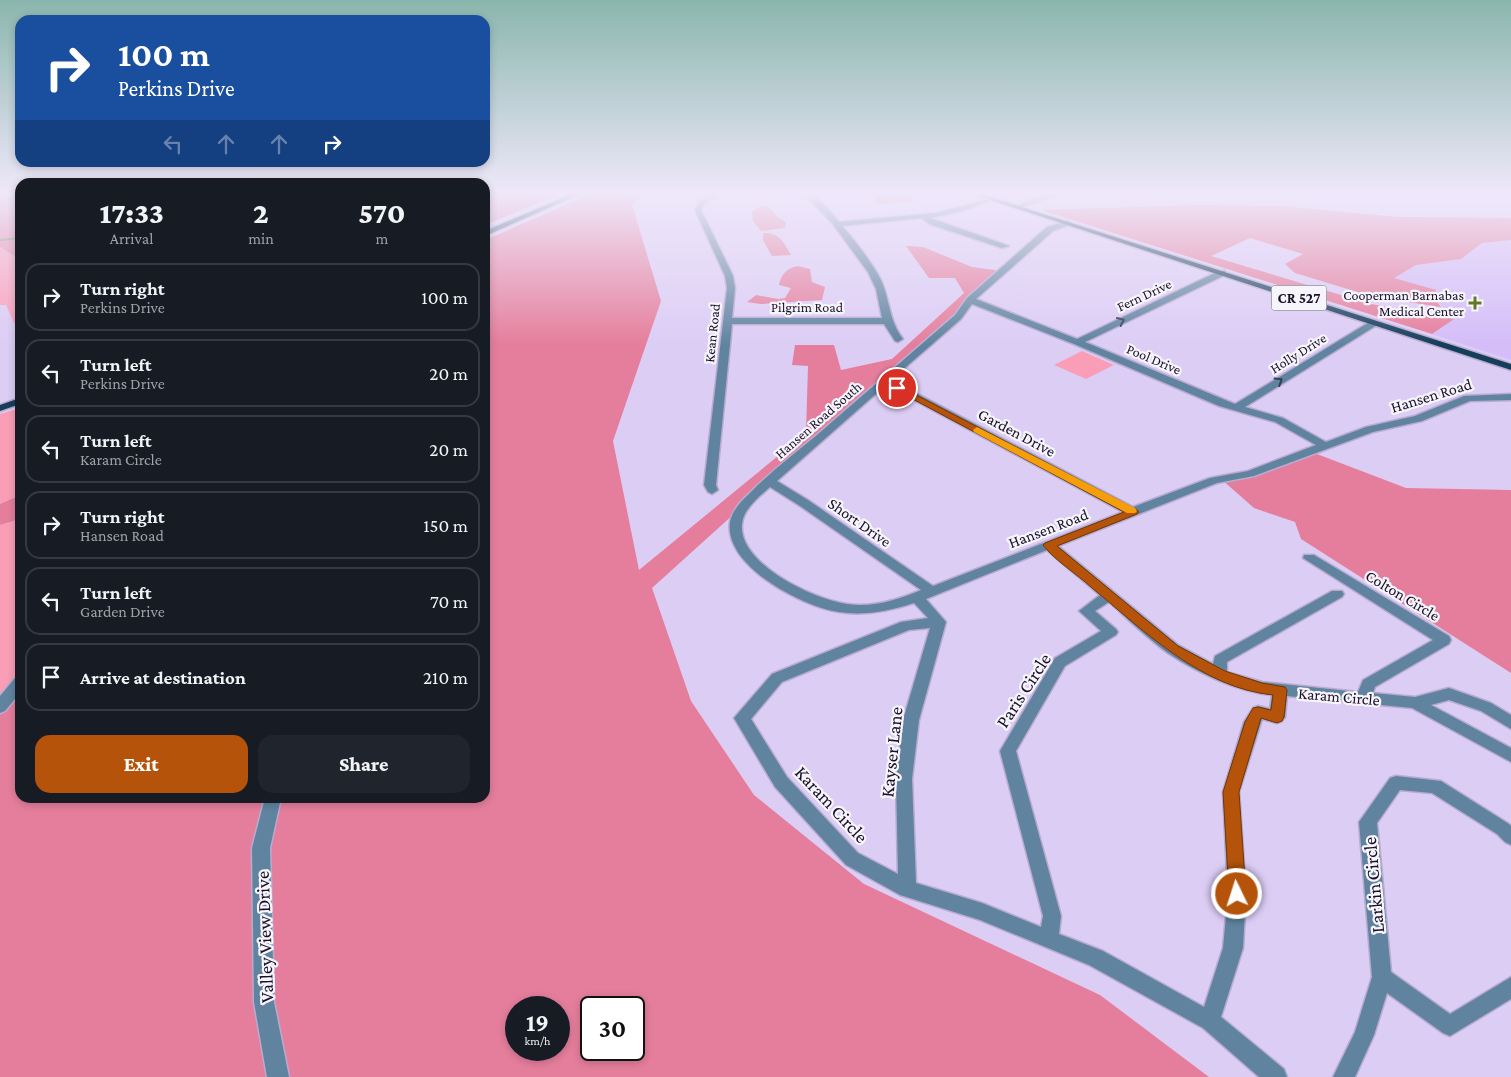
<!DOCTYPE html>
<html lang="en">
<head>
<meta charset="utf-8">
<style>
	body { margin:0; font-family:"Crimson Pro",serif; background:#20242c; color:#f1f3f6; height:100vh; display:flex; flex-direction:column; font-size:19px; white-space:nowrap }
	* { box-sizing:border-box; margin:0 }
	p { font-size:16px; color:#9ea1a6 }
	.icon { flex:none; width:28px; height:28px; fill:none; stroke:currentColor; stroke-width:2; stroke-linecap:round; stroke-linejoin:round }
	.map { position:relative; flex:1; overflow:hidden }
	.sheet { position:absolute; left:15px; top:178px; width:475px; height:625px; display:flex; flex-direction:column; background:#171b24; border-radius:15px; box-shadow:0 2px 8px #0003 }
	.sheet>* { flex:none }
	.banner { position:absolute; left:15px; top:15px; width:475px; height:152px; border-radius:15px; box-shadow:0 2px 8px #0003; background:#1a4fa0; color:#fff; overflow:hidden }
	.speed { position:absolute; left:505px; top:996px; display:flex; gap:10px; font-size:25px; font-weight:700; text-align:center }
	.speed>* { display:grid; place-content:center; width:65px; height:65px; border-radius:50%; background:#171b24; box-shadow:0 2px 8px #0003; line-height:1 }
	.speed small { font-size:12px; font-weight:400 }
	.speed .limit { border:2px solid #111; border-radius:8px; background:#fff; color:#111 }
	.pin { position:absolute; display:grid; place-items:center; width:42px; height:42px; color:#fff; margin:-21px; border:2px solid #fff; border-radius:50%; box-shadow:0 1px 5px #0007 }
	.me { position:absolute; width:55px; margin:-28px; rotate:356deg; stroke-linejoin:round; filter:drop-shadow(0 0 4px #0008) }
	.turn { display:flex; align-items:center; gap:18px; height:105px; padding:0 20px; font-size:22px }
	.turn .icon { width:65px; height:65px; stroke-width:2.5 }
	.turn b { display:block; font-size:35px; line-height:42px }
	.lanes { display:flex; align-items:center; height:48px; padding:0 20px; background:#0003; justify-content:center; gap:25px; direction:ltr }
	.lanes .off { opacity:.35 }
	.eta { display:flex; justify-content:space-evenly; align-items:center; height:85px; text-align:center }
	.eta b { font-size:30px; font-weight:800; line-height:35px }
	.action { display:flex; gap:10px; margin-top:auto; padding:10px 20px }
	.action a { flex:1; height:58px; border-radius:15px; background:#b45309; color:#fff; font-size:20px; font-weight:800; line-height:58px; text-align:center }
	.action a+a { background:#20242c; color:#f1f3f6 }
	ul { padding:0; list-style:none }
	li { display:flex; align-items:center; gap:15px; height:68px; margin:0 10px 8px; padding:0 10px; border:2px solid #363941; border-radius:15px }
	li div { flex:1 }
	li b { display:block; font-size:19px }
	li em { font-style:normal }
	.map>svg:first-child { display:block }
	.built { fill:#d4bdf8 }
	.green { fill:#fa9eb7 }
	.forest { fill:#e57e9c; fill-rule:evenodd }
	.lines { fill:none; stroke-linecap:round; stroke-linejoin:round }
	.stream { stroke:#768647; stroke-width:2 }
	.minor-casing { stroke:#b9abd0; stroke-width:3 }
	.major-casing { stroke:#b9abd0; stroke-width:3 }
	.minor { fill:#6084a0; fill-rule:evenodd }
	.major { fill:#153e5b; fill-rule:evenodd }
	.oneway { stroke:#363e58 }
	.route { fill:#b45309; stroke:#753606 }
	.slow { fill:#f59e0b }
	.poi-dot { fill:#637727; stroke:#f7f5fc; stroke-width:2 }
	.labels { text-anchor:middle; stroke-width:4.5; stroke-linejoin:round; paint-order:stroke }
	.far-street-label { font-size:14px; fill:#1a1028; stroke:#f7f5fc }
	.far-poi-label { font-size:14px; fill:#1a1028; stroke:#f7f5fc; text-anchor:end }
	.shield { fill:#f7f5fc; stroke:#5c5568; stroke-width:1 }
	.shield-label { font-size:15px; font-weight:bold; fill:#1a1028 }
	.street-label { font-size:16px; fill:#1a1028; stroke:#f7f5fc }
	.near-street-label { font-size:19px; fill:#1a1028; stroke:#f7f5fc }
</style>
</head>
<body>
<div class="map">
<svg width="1511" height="1077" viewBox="0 0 1511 1077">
	<rect width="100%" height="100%" fill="#dccdf5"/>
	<path class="built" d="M1511 240V360L1432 334 1454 319 1435 299 1393 278 1416 265 1461 259 1482 243Z"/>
	<path class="green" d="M0 247 16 257 20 256V326L16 327 6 305H0Z
		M1082 351 1114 365 1086 379 1054 365Z
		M20 408V495L0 504V414Z
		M20 519V690L0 713V525Z"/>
	<path class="forest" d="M0 194H20V256L16 257 0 247Z
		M485 194H560L485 225Z
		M591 194H645L632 205 661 301 613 441 639 570 806 433 808 366 792 365 795 345H834L841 370 892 359 964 293 955 278H929L906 246 923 247 972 267 1003 271 652 588 691 701 754 795 864 884 1100 995 1209 1077H0V713L19 690 20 798H485V240ZM516 1008H559V1050H516ZM591 1008H634V1050H591Z
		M871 194H909L913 202 876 204V200Z
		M1201 205 1282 206 1398 217 1511 218V240L1482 243 1461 259 1416 265 1394 278 1436 290 1435 299 1441 307 1374 297 1295 273 1285 264 1303 254 1250 238 1211 256 1371 304 1454 319 1432 334 1041 210Z
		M761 206 769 207 777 217 786 222 785 228 761 231 753 221 752 212Z
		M763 233C780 233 783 241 791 255L772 256 763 240Z
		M798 266 810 269 812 282 825 287 822 300 761 304 747 302 756 295 778 299 785 298 791 288 779 285C781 274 787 268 798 266Z
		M1309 451 1406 488 1511 490V673L1301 539 1295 522 1254 508 1221 479Z
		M20 495V519L0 525V504Z"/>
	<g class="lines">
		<path class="stream" d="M0 240 20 238"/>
		<g class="minor-casing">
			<path id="minor" d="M712 194H719L704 204 701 210 733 276 735 288 732 318H882L876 289 868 272 832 223 804 194C818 194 830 211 839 222L936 213 993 198V200L962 211 930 218 1009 246 1002 248 929 224 922 218 842 226C856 242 871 261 881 280 890 300 889 321 903 339L898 342 895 341 884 324H732L716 485 718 490 712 494 708 492 704 485 727 288 725 276 695 210 699 202Z
				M1047 194H1112L1109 196H1054L1020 208 1015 207Z
				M1066 221H1069V225L1053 231 976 299 1077 339 1219 271H1225V275L1085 342 1235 404 1371 321H1377V325L1245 407 1283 418 1326 442 1366 427 1415 416 1464 396 1511 394V400L1470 401 1422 421 1373 432 1254 476 1217 483 1058 546 1178 645 1213 664 1215 656 1332 591H1342L1344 594 1342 597 1227 662V672L1262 682 1358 692 1363 680 1433 640 1303 558 1304 555H1314L1449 636 1451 640 1449 644 1375 687 1373 693 1415 697 1449 688 1491 703 1511 715V729L1481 711 1449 700 1431 705 1511 748V762L1412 708 1287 696 1285 717 1282 721 1277 723 1262 719 1239 792 1246 894 1243 948 1221 1017 1284 1069 1287 1077H1259L1203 1028 1089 965 980 920 900 895 846 865 775 787 734 718 772 674 901 622 928 618 914 603C862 620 828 617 780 589 758 576 726 551 730 522 732 511 741 501 749 494 769 473 794 454 817 435 863 395 909 355 955 315L967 298 1047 227ZM972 304 1074 344 1219 406 1275 422 1316 445 1248 471 1210 478 1133 507 891 380 961 319ZM886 385 1123 512 933 586 808 500 777 481ZM770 487 800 506 921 590C898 600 872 608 847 604 814 600 731 561 743 519 747 506 760 496 770 487ZM1047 550 1100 595 1079 611 1101 631 1055 658 1000 751 1043 916 1041 927 982 903 916 883 912 779 919 720 946 622 926 599ZM1109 602C1128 619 1147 638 1168 653 1198 673 1236 691 1272 695L1270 709 1258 706 1253 708 1244 722 1223 792 1228 894 1223 948 1204 1007 1103 951 1059 934 1061 916 1016 751 1065 666 1116 635 1118 632 1116 629 1095 611ZM930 628 903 720 896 779 898 874 858 853 787 777 751 719 782 682 909 630Z
				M20 677V693L5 711 0 713V696L15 678Z
				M1396 776 1441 781 1509 824 1511 826V845L1505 842 1497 834 1432 793 1400 790 1377 823 1391 972 1450 1014 1511 977V999L1450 1036 1443 1033 1387 993 1374 1035 1355 1077H1333L1355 1032 1372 977 1359 822 1390 778Z
				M265 798H281L270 848 274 1002 289 1077H267L254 1002 252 848Z"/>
		</g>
		<g class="major-casing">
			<path id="major" d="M572 194H580L485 236V231Z
				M972 194H981L1511 364V370Z
				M20 398V404L0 411V405Z"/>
		</g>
		<use href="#minor" class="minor"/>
		<use href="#major" class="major"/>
	</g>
	<defs><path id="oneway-chevron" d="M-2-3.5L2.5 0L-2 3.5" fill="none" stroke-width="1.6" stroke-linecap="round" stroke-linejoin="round" transform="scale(1.25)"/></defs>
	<g class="oneway">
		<use href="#oneway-chevron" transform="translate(1121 321) rotate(-25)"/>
		<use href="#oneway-chevron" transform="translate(1279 381) rotate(-32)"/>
	</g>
	<linearGradient id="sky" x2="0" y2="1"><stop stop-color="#8ab6ad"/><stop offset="0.56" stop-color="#efe8fa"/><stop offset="1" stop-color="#efe8fa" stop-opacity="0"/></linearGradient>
	<rect width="1511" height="345" fill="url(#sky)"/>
	<path class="route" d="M897 385 1137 510 1139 512 1137 514 1057 546 1178 646 1225 671 1262 683 1285 687 1287 690 1284 717 1282 721 1277 723 1261 718 1239 792 1246 894 1243 899 1237 901 1231 899 1229 894 1223 792 1245 722 1253 708 1258 707 1271 710 1273 695C1202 688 1144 631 1092 588 1077 574 1055 561 1043 545L1045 543 1124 512 894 389V386Z"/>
	<path class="slow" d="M977 427 1135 508 1137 511 1135 513H1127L974 432 973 430Z"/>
	<path class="poi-dot" d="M1472.5 295.5h5v5h5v5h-5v5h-5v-5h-5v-5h5z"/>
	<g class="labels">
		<g class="far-street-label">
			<text transform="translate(1144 295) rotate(-25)" y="5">Fern Drive</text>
			<text x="807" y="312">Pilgrim Road</text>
			<text transform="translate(712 333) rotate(-84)" y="5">Kean Road</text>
			<text transform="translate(1298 353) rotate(-32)" y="5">Holly Drive</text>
			<text transform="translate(1154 359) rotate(23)" y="5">Pool Drive</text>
			<text transform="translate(818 420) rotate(-41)" y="5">Hansen Road South</text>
		</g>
		<g class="far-poi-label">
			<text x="1464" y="300">Cooperman Barnabas<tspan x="1464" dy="16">Medical Center</tspan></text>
		</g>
		<rect class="shield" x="1271.5" y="285.5" width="55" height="25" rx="4"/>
		<g class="shield-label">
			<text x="1299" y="303">CR 527</text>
		</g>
		<g class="street-label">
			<text transform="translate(1431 395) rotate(-17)" y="6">Hansen Road</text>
			<text transform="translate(1017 432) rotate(28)" y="6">Garden Drive</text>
			<text transform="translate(860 522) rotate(35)" y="6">Short Drive</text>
			<text transform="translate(1048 528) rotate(-21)" y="6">Hansen Road</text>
			<text transform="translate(1403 595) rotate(31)" y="6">Colton Circle</text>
			<text transform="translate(1339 696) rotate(5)" y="6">Karam Circle</text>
		</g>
		<g class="near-street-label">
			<text transform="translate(1023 690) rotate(-57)" y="7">Paris Circle</text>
			<text transform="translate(891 752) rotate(-84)" y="7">Kayser Lane</text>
			<text transform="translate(832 804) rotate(47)" y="7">Karam Circle</text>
			<text transform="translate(1373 885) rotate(-95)" y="7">Larkin Circle</text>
			<text transform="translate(264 937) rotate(-92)" y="7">Valley View Drive</text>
		</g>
	</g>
</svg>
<div class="speed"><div>19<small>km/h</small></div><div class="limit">30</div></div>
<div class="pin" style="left:897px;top:388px;background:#d93025"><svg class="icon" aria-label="arrive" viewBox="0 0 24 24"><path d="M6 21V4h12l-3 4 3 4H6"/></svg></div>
<svg class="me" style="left:1237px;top:894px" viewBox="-20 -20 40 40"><circle r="17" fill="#b45309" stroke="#fff" stroke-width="3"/><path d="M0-11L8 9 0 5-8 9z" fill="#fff"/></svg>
<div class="banner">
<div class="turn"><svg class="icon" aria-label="right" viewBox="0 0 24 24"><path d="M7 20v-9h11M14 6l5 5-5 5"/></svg><div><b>100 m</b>Perkins Drive</div></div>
<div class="lanes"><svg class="icon off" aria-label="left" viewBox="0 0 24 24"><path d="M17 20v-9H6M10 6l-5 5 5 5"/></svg><svg class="icon off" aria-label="ahead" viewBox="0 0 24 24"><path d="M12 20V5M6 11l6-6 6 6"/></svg><svg class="icon off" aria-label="ahead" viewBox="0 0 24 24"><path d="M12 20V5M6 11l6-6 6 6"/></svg><svg class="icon" aria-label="right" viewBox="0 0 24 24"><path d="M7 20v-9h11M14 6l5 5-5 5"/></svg></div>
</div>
<section class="sheet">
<div class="eta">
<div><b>17:33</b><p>Arrival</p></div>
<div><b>2</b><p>min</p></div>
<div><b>570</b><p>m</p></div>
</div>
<ul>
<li><svg class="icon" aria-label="right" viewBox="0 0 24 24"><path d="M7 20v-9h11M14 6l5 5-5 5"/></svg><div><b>Turn right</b><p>Perkins Drive</p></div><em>100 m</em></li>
<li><svg class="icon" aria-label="left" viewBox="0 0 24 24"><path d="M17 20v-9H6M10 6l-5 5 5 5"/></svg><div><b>Turn left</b><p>Perkins Drive</p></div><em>20 m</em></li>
<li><svg class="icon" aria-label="left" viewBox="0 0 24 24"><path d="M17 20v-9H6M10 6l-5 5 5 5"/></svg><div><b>Turn left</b><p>Karam Circle</p></div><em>20 m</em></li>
<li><svg class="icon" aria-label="right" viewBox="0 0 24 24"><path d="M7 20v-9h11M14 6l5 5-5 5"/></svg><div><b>Turn right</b><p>Hansen Road</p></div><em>150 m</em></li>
<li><svg class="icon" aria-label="left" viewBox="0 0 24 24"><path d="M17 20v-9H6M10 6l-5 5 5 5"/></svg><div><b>Turn left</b><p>Garden Drive</p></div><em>70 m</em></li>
<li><svg class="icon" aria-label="arrive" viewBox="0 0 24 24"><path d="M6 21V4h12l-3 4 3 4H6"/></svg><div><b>Arrive at destination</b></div><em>210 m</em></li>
</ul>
<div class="action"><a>Exit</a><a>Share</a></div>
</section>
</div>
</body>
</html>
